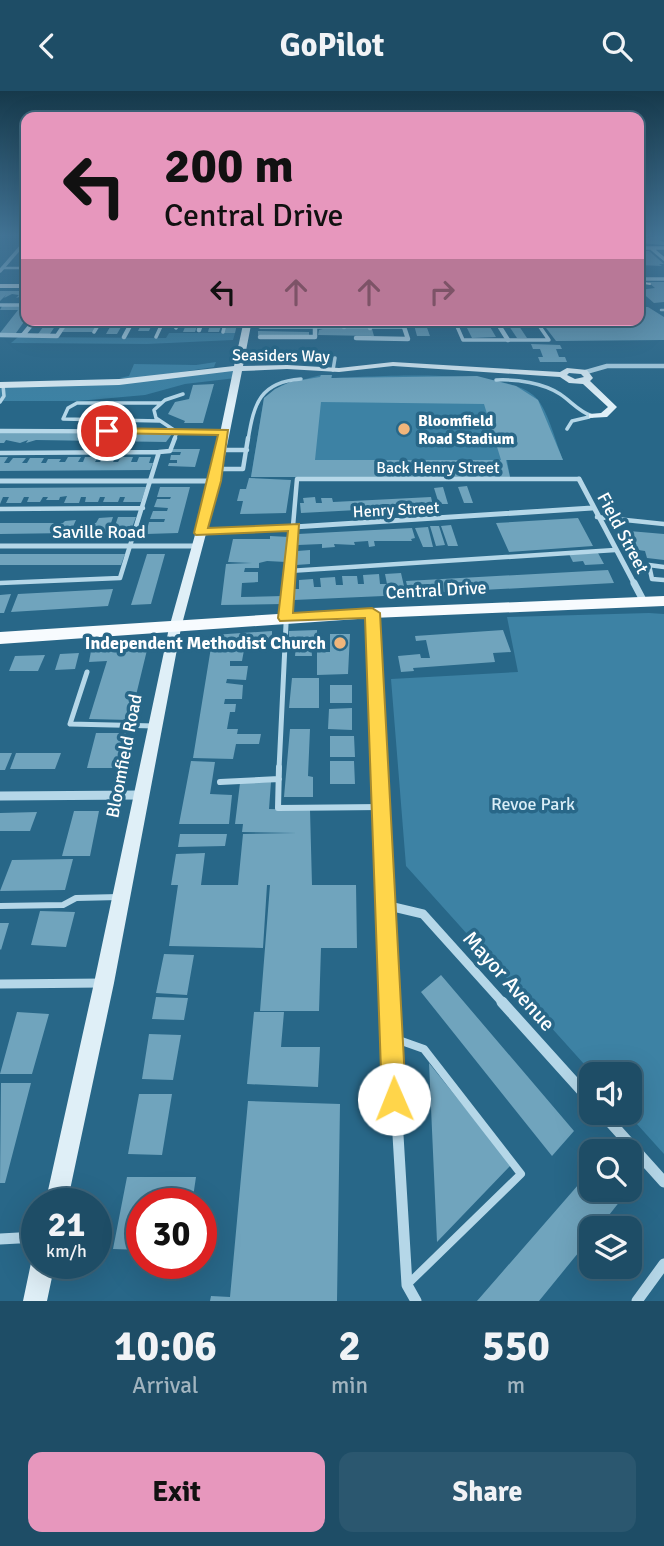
<!DOCTYPE html>
<html lang="en">
<head>
<meta charset="utf-8">
<style>
	body { margin:0; font-family:Signika,sans-serif; background:#2b576f; color:#f1f3f6; height:100vh; display:flex; flex-direction:column; font-size:26px; white-space:nowrap }
	* { box-sizing:border-box; margin:0 }
	p { font-size:23px; color:#a1b4bf }
	.icon { flex:none; width:38px; height:38px; fill:none; stroke:currentColor; stroke-width:2; stroke-linecap:round; stroke-linejoin:round }
	.map { position:relative; height:1210px; overflow:hidden }
	.panel { display:flex; flex-direction:column; background:#1e4d66; flex:1 }
	.panel>* { flex:none }
	.hud { position:absolute; left:21px; top:21px; width:623px; height:214px; border-radius:14px; box-shadow:0 7px 28px #0002,0 0 0 2px #3c647a; background:#e797bd; color:#111; overflow:hidden }
	.controls { position:absolute; left:579px; top:971px; display:grid; gap:14px }
	.controls a { display:grid; place-items:center; width:63px; height:63px; border-radius:14px; background:#1e4d66; box-shadow:0 7px 28px #0002,0 0 0 2px #3c647a; font-size:35px }
	.speed { position:absolute; left:21px; top:1097px; display:flex; gap:14px; font-size:35px; font-weight:700; text-align:center }
	.speed>* { display:grid; place-content:center; width:91px; height:91px; border-radius:50%; background:#1e4d66; box-shadow:0 7px 28px #0002,0 0 0 2px #3c647a; line-height:1 }
	.speed small { font-size:18px; font-weight:400 }
	.speed .limit { border:10px solid #d22; background:#fff; color:#111 }
	.pin { position:absolute; display:grid; place-items:center; width:60px; height:60px; color:#fff; margin:-30px; border:4px solid #fff; border-radius:50%; box-shadow:0 2px 7px #0007 }
	.me { position:absolute; width:77px; margin:-38px; rotate:359deg; stroke-linejoin:round; filter:drop-shadow(0 0 5px #0008) }
	.turn { display:flex; align-items:center; gap:24px; height:147px; padding:0 28px; font-size:32px }
	.turn .icon { width:91px; height:91px; stroke-width:2.5 }
	.turn b { display:block; font-size:49px; line-height:60px }
	.lanes { display:flex; align-items:center; height:66px; padding:0 28px; background:#0003; justify-content:center; gap:35px; direction:ltr }
	.lanes .off { opacity:.35 }
	.eta { display:flex; justify-content:space-evenly; align-items:center; height:119px; text-align:center }
	.eta b { font-size:42px; font-weight:700; line-height:49px }
	.action { display:flex; gap:14px; margin-top:auto; padding:14px 28px }
	.action a { flex:1; height:80px; border-radius:14px; background:#e797bd; color:#111; font-size:28px; font-weight:700; line-height:80px; text-align:center }
	.action a+a { background:#2b576f; color:#f1f3f6 }
	header { display:flex; justify-content:space-between; align-items:center; height:91px; padding:0 28px; background:#1e4d66; font-size:32px; font-weight:700 }
	.map>svg:first-child { display:block }
	.green { fill:#3d82a4 }
	.building { fill:#70a4bd; fill-rule:evenodd }
	.lines { fill:none; stroke-linecap:round; stroke-linejoin:round }
	.lane-far5 { stroke:#b5d7e8; stroke-width:2.5 }
	.lane-far4 { stroke:#b5d7e8; stroke-width:3.5 }
	.lane-far3 { stroke:#b5d7e8; stroke-width:4.5 }
	.lane-far2 { stroke:#b5d7e8; stroke-width:5 }
	.lane-far1 { stroke:#b5d7e8; stroke-width:6 }
	.lane { stroke:#b5d7e8; stroke-width:8 }
	.street-far5 { stroke:#b5d7e8; stroke-width:3.5 }
	.street-far4 { stroke:#b5d7e8; stroke-width:4.5 }
	.street-far3 { stroke:#b5d7e8; stroke-width:5 }
	.street-far2 { stroke:#b5d7e8; stroke-width:7 }
	.street-far1 { stroke:#b5d7e8; stroke-width:9 }
	.street { stroke:#b5d7e8; stroke-width:11 }
	.secondary { fill:#dfeff7; fill-rule:evenodd }
	.primary { fill:#f7fbfe; fill-rule:evenodd }
	.tram { stroke:#fff; stroke-width:2 }
	.route { fill:#ffd54a; stroke:#a68a30; stroke-width:2 }
	.poi-dot { fill:#f0b57b; stroke:#286788; stroke-width:2.5 }
	.labels { text-anchor:middle; stroke-width:7; stroke-linejoin:round; paint-order:stroke }
	.far-street-label { font-size:16px; fill:#fff; stroke:#286788 }
	.far-poi-label { font-size:16px; font-weight:bold; fill:#fff; stroke:#286788; text-anchor:start }
	.street-label { font-size:18px; fill:#fff; stroke:#286788 }
	.poi-label { font-size:18px; font-weight:bold; fill:#fff; stroke:#286788; text-anchor:end }
	.park-label { font-size:18px; fill:#d9edf7; stroke:#286788 }
	.near-street-label { font-size:21px; fill:#fff; stroke:#286788 }
</style>
</head>
<body>
<header><svg class="icon" aria-label="back" viewBox="0 0 24 24"><path d="M15 5l-7 7 7 7"/></svg>GoPilot<svg class="icon" aria-label="search" viewBox="0 0 24 24"><circle cx="10" cy="10" r="6"/><path d="M15 15l6 6"/></svg></header>
<div class="map">
<svg width="664" height="1210" viewBox="0 0 664 1210">
	<rect width="100%" height="100%" fill="#286788"/>
	<path class="green" d="M169 242H235L233 249 147 253 11 252 18 246 166 247Z
		M216 271 214 276 141 287H120L129 285 134 273 196 274Z
		M238 277 236 287 185 293 145 304 78 310H0V294L119 291Z
		M321 284H332V287C371 286 514 275 538 309 549 323 556 352 563 369H507L510 386H251L264 307 282 294Z
		M649 522 664 523V1063L627 1022H630V984L593 983 406 775 391 588 518 581 507 526Z"/>
	<path class="building" d="M664 144V149H659L664 151V154L639 152V148Z
		M639 160H649L664 173H659L662 175 639 174Z
		M648 191H664V211L654 212 639 199 655 197Z
		M0 200H26V204L16 207 19 204 12 203 4 207 6 204 0 210Z
		M2 215H26V228L16 242H0L18 219H0Z
		M639 216H648L664 226V249L556 250 540 229H639Z
		M48 229H59L50 243H38Z
		M114 229H125L117 243H106Z
		M143 229H154L149 240H138Z
		M188 229H199L195 241H183Z
		M211 229H223L219 241H208Z
		M227 229H238L235 242H223Z
		M463 229H486L496 246 472 247Z
		M505 229H515L527 247H517Z
		M67 234H97L92 241H62Z
		M414 234H426L430 245H417Z
		M323 238H372L374 245 318 244 319 239Z
		M258 240 309 241V244H258Z
		M531 253 560 254 562 258H556L559 266H565L567 271H540L538 266H543L540 258H533Z
		M321 284H332L331 287 477 285 516 295 538 309 563 369H506L510 386H251L264 307 275 298 290 291 320 286ZM321 311 484 313 501 369H315Z
		M214 293 203 332H184L185 330 168 323 175 311 189 308 193 294Z
		M0 342 172 343 166 351 36 349 26 352 28 349 20 352 6 349 4 352H0Z
		M172 358H200L195 376 168 375 169 372H177V369H170L171 364H180L181 361H171Z
		M0 366H8L4 372H9L13 367H26L22 372H27L30 367H44L41 372H46L48 368H61L59 371H65L68 366H81L78 371H83L85 366H98L95 371H100L103 366H115L113 371H118L121 366H133L131 371H137L139 366H151L149 372H153L150 379 0 380Z
		M249 387 291 389 286 422 240 423 243 410H237L240 398H246Z
		M467 395 473 412H464L458 396Z
		M146 396 141 411H123L125 406H120L118 411H103L105 406H100L98 411H85L86 406H81L79 412H64L67 405 60 406 59 409H46L48 406H43L40 411H27L29 406H24L21 412H6L9 406H3L0 413V397Z
		M160 396H190L178 442 146 443 149 431H164L165 428H150L153 420H167L168 417 154 416 157 408H170L171 406H157Z
		M443 396 448 413H439L434 397Z
		M315 406 316 412H322L321 407H332L333 411 431 406 433 415 301 422 300 412H304L303 407Z
		M113 426 111 432H116L118 426H136L130 442H77L82 432H96L99 427Z
		M578 427 593 455 509 461 496 432Z
		M76 429 70 442 0 443V432H63L65 430Z
		M451 434 458 455H448L441 435Z
		M430 435H439L445 454 436 455Z
		M428 436 433 456H423L415 437Z
		M412 437 415 447 411 448 412 450H374L375 455 369 456 368 450 354 451 355 454 334 453 335 456 322 457V453L298 454V443Z
		M629 440 664 443V469L647 467 645 460 632 458Z
		M270 445 289 446 286 471 267 470 259 472V477H245L244 481H258V491L242 492 241 506 283 505V513L221 514 226 473 252 472 228 471 233 448H270Z
		M310 459V473L296 474 297 460Z
		M598 462 604 473 585 474 583 470 573 471 569 463Z
		M0 463H125L121 474H0Z
		M147 463H165L151 513 131 514Z
		M608 479 614 492 409 503 406 490Z
		M401 482 406 504 294 509V498H299V489L313 488 314 496H321L320 487 335 486 336 494H343L342 485H357L358 493H364L363 484 379 483 380 493H387L385 483Z
		M113 498 108 515 11 521 18 503Z
		M11 503 4 522H0V504Z
		M317 539V554H311L312 565H295L296 555H289V540Z
		M503 539 511 561 493 562 495 571 413 577 414 580 401 581 398 565 420 563 421 567H430L426 549 416 550 415 545Z
		M272 540V551L234 553 233 559H244L242 570H230V575H248L246 589 227 588 226 592 243 594 242 608H225L224 613H236L235 621H230L227 638H238L237 643H261L259 653H236L233 668 193 667 213 544Z
		M330 543H350L348 583 317 584V561H330Z
		M147 559 130 629 89 628 107 570 89 571 91 560Z
		M79 562 75 578 55 579 60 563Z
		M45 564 38 580H9L15 565Z
		M292 587H319V617H289Z
		M330 594H352V612H330Z
		M352 617V639L328 638 329 618Z
		M290 638H310L308 685 313 686V706H284Z
		M96 642H126L118 677H87Z
		M330 645H354L355 666H330Z
		M0 662H12L5 679H0Z
		M16 662H61L55 678H10Z
		M191 670 215 671 210 703 232 704 229 733H179Z
		M330 670H354L355 693H330Z
		M271 691 269 718 310 719 312 794H356L357 857H321L319 920H260L270 794H267L263 857 169 855 178 794H171L176 763 205 762 201 794H238L243 743 297 742 242 741 243 733H235L240 692Z
		M74 720H99L90 765H62Z
		M37 721 30 740H0V722Z
		M180 743H227L225 755 178 756Z
		M73 768 65 799 0 800 12 769Z
		M40 820 75 821 66 856 31 854Z
		M0 832H9L1 859 0 858Z
		M164 863 194 864 187 904 156 902Z
		M441 884 574 1040 552 1065 421 901Z
		M156 906 188 907 184 929 152 928Z
		M17 921 49 923 32 983H0Z
		M254 921H284L281 956H320L318 996 247 993Z
		M149 943 181 944 173 989 142 988Z
		M429 972 511 1074 437 1151Z
		M1 992H31L5 1092H0Z
		M139 1003H172L162 1064 128 1063Z
		M248 1010 340 1013 337 1210H210L211 1205 230 1206Z
		M592 1078V1099L628 1100 598 1138H592V1145L539 1210H477Z
		M127 1086H196L192 1113H142V1159L113 1158Z"/>
	<g class="lines">
		<path class="lane-far5" d="M2 177H26
			M661 219H664
			M454 229 457 235
			M535 229 539 235
			M65 233H95
			M403 234 439 233 437 229
			M98 235 101 229
			M161 235 164 229
			M177 235 180 229
			M225 235 226 229
			M283 235 284 229"/>
		<path class="lane-far4" d="M65 233H95
			M283 233V236H404
			M456 233 463 249H549L538 233
			M403 234 439 233
			M260 236H283
			M176 237 178 233
			M94 241 99 233
			M223 241 225 233
			M156 246 162 233
			M333 279 335 267
			M496 289C517 288 543 292 560 303 572 311 578 320 592 325
			M0 311 4 305 3 294
			M160 330 63 328 68 317 77 312H161
			M567 338 572 330 589 326
			M174 349 177 341 156 327 154 319 165 309 183 303
			M248 349C254 312 260 291 301 288"/>
		<path class="lane-far3" d="M222 359H247
			M159 361 170 360 175 347
			M0 362 159 361 120 487 0 492
			M218 378H243L248 347
			M0 418 143 417
			M597 426 664 433
			M664 476 649 474 652 488 664 489
			M289 480 615 459
			M288 494 297 388H579"/>
		<path class="lane-far2" d="M87 581 70 633 155 635
			M279 678 288 492"/>
		<path class="lane-far1" d="M279 676 278 717 381 716
			M220 691 279 688
			M0 815 63 814 76 807 119 806"/>
		<path class="lane" d="M393 947 424 958 521 1083 409 1192"/>
		<path class="street-far5" d="M639 157H664
			M651 157 664 168
			M0 180 26 150
			M639 188H664
			M0 214H26
			M315 229V235
			M344 229V235
			M369 229 370 235
			M402 229 404 235
			M496 229 499 235
			M31 235 35 229
			M64 235 68 229
			M130 235 133 229
			M201 235 203 229"/>
		<path class="street-far4" d="M344 233V236
			M369 233 370 237
			M498 233 508 249
			M199 239 201 233
			M0 244 57 245 65 233
			M23 244 32 233
			M124 246 131 233
			M260 246H315V233
			M356 247 408 248 403 233
			M586 281 607 275H664
			M0 340 224 341"/>
		<path class="street-far3" d="M579 388 635 494
			M0 390H215
			M201 442 592 417
			M0 455H197"/>
		<path class="street-far2" d="M634 492 643 509
			M372 522 379 678"/>
		<path class="street-far1" d="M379 676 390 913
			M0 705 141 704
			M385 814 423 823 504 913
			M0 893 103 892"/>
		<path class="street" d="M390 911 407 1194 416 1210
			M502 911 592 1011
			M602 1022 664 1091
			M0 1148 37 1146
			M637 1210 664 1173"/>
		<path class="secondary" d="M639 144H648L639 147Z
			M0 193H26V197H0Z
			M244 229H252L243 275 287 274 339 277 393 271 560 281 567 277 587 279 593 287 590 290 617 316 607 326 589 327V323L601 322 608 316 583 293 569 292 560 286 393 275 339 281 287 278 242 280 220 390 181 537 114 892 67 1113H45L94 892 169 537 210 390 233 280 119 294 0 297V291L119 288 234 275ZM569 282 581 283 584 286 575 288 567 284Z
			M37 1163V1172H55L47 1210H23L31 1172Z"/>
		<path class="primary" d="M664 505V515L372 527 0 553V541L372 517Z"/>
		<path class="tram" d="M639 146 648 144
			M639 191 650 193"/>
	</g>
	<linearGradient id="sky" x2="0" y2="1"><stop stop-color="#16394b"/><stop offset="0.46" stop-color="#427496"/><stop offset="1" stop-color="#427496" stop-opacity="0"/></linearGradient>
	<rect width="664" height="313" fill="url(#sky)"/>
	<path class="route" d="M107 337 228 339 221 390 208 437 299 433 293 522 372 517 380 522 406 1008 403 1016 394 1020 386 1016 382 1008 365 527 280 530 278 527 288 440 196 444 194 442 218 344 104 342V338Z"/>
	<g class="poi-dot">
		<circle cx="404" cy="338" r="7"/>
		<circle cx="340" cy="552" r="7"/>
	</g>
	<g class="labels">
		<g class="far-street-label">
			<text transform="translate(281 264) rotate(1)" y="6">Seasiders Way</text>
			<text x="438" y="382">Back Henry Street</text>
			<text transform="translate(396 418) rotate(-3)" y="6">Henry Street</text>
		</g>
		<g class="far-poi-label">
			<text x="418" y="335">Bloomfield<tspan x="418" dy="18">Road Stadium</tspan></text>
		</g>
		<g class="street-label">
			<text x="99" y="447">Saville Road</text>
			<text transform="translate(623 442) rotate(62)" y="6">Field Street</text>
			<text transform="translate(436 499) rotate(-3)" y="6">Central Drive</text>
			<text transform="translate(124 665) rotate(-79)" y="6">Bloomfield Road</text>
		</g>
		<g class="poi-label">
			<text x="326" y="558">Independent Methodist Church</text>
		</g>
		<g class="park-label">
			<text x="533" y="719">Revoe Park</text>
		</g>
		<g class="near-street-label">
			<text transform="translate(509 890) rotate(48)" y="7">Mayor Avenue</text>
		</g>
	</g>
</svg>
<div class="controls">
<a><svg class="icon" aria-label="sound" viewBox="0 0 24 24"><path d="M4 9h4l5-4v14l-5-4H4zM17 9q2 3 0 6"/></svg></a>
<a><svg class="icon" aria-label="search" viewBox="0 0 24 24"><circle cx="10" cy="10" r="6"/><path d="M15 15l6 6"/></svg></a>
<a><svg class="icon" aria-label="layers" viewBox="0 0 24 24"><path d="M12 4l9 5-9 5-9-5zM3 14l9 5 9-5"/></svg></a>
</div>
<div class="speed"><div>21<small>km/h</small></div><div class="limit">30</div></div>
<div class="pin" style="left:107px;top:340px;background:#d93025"><svg class="icon" aria-label="arrive" viewBox="0 0 24 24"><path d="M6 21V4h12l-3 4 3 4H6"/></svg></div>
<svg class="me" style="left:394px;top:1008px" viewBox="-20 -20 40 40"><circle r="19" fill="#fff"/><path d="M0-13L10 11 0 6-10 11z" fill="#ffd54a"/></svg>
<div class="hud">
<div class="turn"><svg class="icon" aria-label="left" viewBox="0 0 24 24"><path d="M17 20v-9H6M10 6l-5 5 5 5"/></svg><div><b>200 m</b>Central Drive</div></div>
<div class="lanes"><svg class="icon" aria-label="left" viewBox="0 0 24 24"><path d="M17 20v-9H6M10 6l-5 5 5 5"/></svg><svg class="icon off" aria-label="ahead" viewBox="0 0 24 24"><path d="M12 20V5M6 11l6-6 6 6"/></svg><svg class="icon off" aria-label="ahead" viewBox="0 0 24 24"><path d="M12 20V5M6 11l6-6 6 6"/></svg><svg class="icon off" aria-label="right" viewBox="0 0 24 24"><path d="M7 20v-9h11M14 6l5 5-5 5"/></svg></div>
</div>
</div>
<section class="panel">
<div class="eta">
<div><b>10:06</b><p>Arrival</p></div>
<div><b>2</b><p>min</p></div>
<div><b>550</b><p>m</p></div>
</div>
<div class="action"><a>Exit</a><a>Share</a></div>
</section>
</body>
</html>
